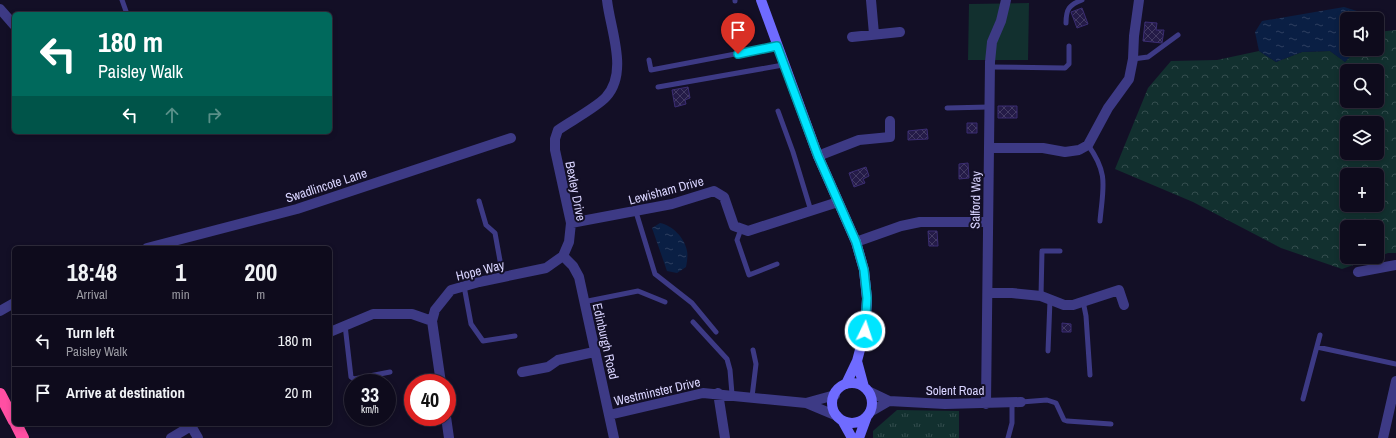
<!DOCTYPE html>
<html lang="en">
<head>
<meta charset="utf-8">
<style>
	body { margin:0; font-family:"Archivo Narrow",sans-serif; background:#1c1929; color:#f1f3f6; height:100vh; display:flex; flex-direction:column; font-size:15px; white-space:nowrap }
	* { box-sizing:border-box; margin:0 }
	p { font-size:13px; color:#9b9ba3 }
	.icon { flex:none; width:22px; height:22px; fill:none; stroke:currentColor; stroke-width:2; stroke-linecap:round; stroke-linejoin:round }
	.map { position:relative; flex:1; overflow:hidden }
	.sheet { position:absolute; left:12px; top:246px; width:320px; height:180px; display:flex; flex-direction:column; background:#0e0b1c; border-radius:6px; box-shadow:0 2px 6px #0003,0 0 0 1px #2e2b3b }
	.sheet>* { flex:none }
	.guide { position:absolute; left:12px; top:12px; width:320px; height:122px; border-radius:6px; box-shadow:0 2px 6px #0003,0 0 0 1px #2e2b3b; background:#00695c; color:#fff; overflow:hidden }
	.tools { position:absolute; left:1340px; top:12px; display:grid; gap:8px }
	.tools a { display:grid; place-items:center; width:44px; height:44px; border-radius:6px; background:#0e0b1c; box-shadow:0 2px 6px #0003,0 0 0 1px #2e2b3b; font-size:20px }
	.speed { position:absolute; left:344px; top:374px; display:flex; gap:8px; font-size:20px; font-weight:700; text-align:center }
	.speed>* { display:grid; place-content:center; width:52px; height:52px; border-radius:50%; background:#0e0b1c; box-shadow:0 2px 6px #0003,0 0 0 1px #2e2b3b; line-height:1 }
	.speed small { font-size:10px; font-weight:400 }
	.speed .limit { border:6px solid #d22; background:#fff; color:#111 }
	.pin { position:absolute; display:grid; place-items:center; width:34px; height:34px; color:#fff; margin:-41px -17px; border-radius:50% 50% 50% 0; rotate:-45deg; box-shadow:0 0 4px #0007 }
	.pin .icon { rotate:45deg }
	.me { position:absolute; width:44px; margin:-22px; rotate:4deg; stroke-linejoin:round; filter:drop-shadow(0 0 3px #0008) }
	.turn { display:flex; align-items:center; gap:14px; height:84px; padding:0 20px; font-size:18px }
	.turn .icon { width:52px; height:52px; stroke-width:2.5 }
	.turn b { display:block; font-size:28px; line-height:34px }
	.lanes { display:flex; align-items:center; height:38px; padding:0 20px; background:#0003; justify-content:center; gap:20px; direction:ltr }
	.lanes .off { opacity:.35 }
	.eta { display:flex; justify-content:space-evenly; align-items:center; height:68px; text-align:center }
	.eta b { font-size:24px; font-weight:700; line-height:28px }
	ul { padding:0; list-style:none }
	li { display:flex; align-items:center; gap:12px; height:52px; padding:0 20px; border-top:1px solid #2e2b3b }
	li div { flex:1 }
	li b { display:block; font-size:15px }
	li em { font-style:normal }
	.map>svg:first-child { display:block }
	.green { fill:#12302f }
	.forest { fill:url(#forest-crowns); fill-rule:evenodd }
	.park { fill:url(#park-tufts) }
	.water { fill:url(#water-ripples) }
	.building { fill:url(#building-cross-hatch); stroke:#3b2d73 }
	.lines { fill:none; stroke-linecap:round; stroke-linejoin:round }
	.lane { stroke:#3d3a85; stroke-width:5 }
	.street { stroke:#3d3a85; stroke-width:10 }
	.secondary { stroke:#6f6bff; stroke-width:10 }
	.highway { stroke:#ff4fa3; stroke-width:12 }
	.route-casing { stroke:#0095a6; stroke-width:10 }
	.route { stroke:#00e5ff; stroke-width:7 }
	.labels { text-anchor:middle; stroke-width:4; stroke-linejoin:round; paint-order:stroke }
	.street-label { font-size:13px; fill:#d9d4ff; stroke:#130f26 }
</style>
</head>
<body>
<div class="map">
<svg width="1396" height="438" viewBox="0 0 1396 438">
	<defs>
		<pattern id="forest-crowns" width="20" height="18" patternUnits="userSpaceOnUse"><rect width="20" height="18" fill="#12302f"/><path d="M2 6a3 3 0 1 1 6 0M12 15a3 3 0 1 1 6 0" fill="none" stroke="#344d4e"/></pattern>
		<pattern id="park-tufts" width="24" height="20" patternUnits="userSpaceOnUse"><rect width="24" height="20" fill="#12302f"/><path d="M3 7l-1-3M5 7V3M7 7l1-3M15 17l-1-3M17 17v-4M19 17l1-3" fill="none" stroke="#344d4e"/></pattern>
		<pattern id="water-ripples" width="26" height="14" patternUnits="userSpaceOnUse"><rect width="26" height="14" fill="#0a1f44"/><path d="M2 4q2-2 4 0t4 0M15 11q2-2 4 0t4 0" fill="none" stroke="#2d3f60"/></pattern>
		<pattern id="building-cross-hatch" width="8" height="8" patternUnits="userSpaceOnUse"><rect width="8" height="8" fill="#241b47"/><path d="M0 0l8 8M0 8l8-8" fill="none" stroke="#433b63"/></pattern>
	</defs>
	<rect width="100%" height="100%" fill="#130f26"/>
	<path class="green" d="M1029 3 1028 60H968L969 4Z"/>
	<path class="forest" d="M1396 30V253H1388L1377 257V227H1347V257H1376L1342 269 1281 248 1193 202 1115 169 1148 88 1171 61 1217 60 1259 51 1276 62 1302 52 1330 51 1345 62 1357 49H1377V32ZM1347 71H1377V101H1347ZM1347 123H1377V153H1347ZM1347 175H1377V205H1347Z"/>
	<path class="park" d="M897 410 959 411V438H873V431Z"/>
	<path class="water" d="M1344 7 1373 16V19H1347V49H1357L1345 62 1330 51 1302 52 1276 62 1259 51 1255 32 1262 21Z
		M660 223C672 225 685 238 687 251 688 255 687 262 686 267L677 273 667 271 652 228Z"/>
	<path class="building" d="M1082 8 1088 24 1077 28 1071 12Z
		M1145 22 1157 23 1156 30H1164L1162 43 1143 41Z
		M688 87 690 98 685 100 686 104 675 107 672 90Z
		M998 106H1017V118H998Z
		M967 123H977V133H967Z
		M927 129 928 139 908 140V131Z
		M968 163 969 178 959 179V164Z
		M866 167 869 176 863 179 865 183 854 187 849 173Z
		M928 231H937L938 246H929Z
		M1062 323 1071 324V332H1062Z"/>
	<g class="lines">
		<path class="lane" d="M122 0 127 14
			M735 0V1
			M1066 23C1066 9 1069 5 1082 0
			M1133 59 1148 57 1178 35
			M649 60 651 70 777 46
			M990 67 1065 68 1069 64V46
			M658 87 783 65
			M947 108 989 107
			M778 111 793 152 811 211
			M1088 145C1109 174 1103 187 1100 221
			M479 201 486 225 495 233 503 277
			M636 212 655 274 692 303 716 332
			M741 229 737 240 749 275 777 264
			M464 286 471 324 483 341 515 336
			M1041 296 1042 251H1060
			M1083 301 1086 316 1090 375
			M583 302 638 291 665 302
			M693 322 727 359 730 370 732 394
			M345 325 351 377 354 379 390 372
			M1317 347 1396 364
			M1048 351 1050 300
			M752 397 756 364 753 350
			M1303 399 1320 335
			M1021 402 1047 400 1056 403 1064 420 1067 421 1111 424
			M1008 438 1012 423V403"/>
		<path class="street" d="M871 0 874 34
			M0 9 14 25
			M852 37 900 32
			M989 148H1043L1065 152 1079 150 1088 145 1108 108 1129 79 1133 59 1134 36 1139 0
			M818 156 859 140 890 137V121
			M571 223 672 204 714 191 724 197 734 226 748 231 838 202
			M856 242 901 226 920 222H987
			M147 248 297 209 511 138
			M563 256 573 266 579 277 614 438
			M1358 272 1396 265
			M988 293H1012L1041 296 1064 305H1073L1119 290 1124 305
			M0 311 14 303
			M330 332 373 314H412L432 321
			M522 372 548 367 558 360 594 352
			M441 383 432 321 435 310 451 290 479 282 546 268 563 256 569 242 571 223 555 150V139L558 130C571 121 597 107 606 97 629 72 610 29 607 0
			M868 391 889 401 945 404 1021 402
			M718 393 725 438
			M806 403 835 395
			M986 404 990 62 992 42 1001 21 1006 0
			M870 412 889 401
			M609 415 703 393 806 403 837 416
			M446 417 449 438
			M190 424 198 438
			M171 438 191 426
			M1383 438 1396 381"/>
		<path class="secondary" d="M761 0 818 156 856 242 864 270 867 299 865 331 857 361 846 384
			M857 361 864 387
			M832 403a20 20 0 1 1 40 0a20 20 0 1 1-40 0Z
			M842 420 852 438
			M859 438 867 416"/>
		<path class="highway" d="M0 394 14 421
			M16 424 23 438"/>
	</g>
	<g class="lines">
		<g class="route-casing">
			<path id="route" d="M738 54 777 46 818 156 856 242 864 270 867 298 865 331"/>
		</g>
		<use href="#route" class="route"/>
	</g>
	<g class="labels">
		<g class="street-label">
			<text transform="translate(326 185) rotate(-18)" y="5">Swadlincote Lane</text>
			<text transform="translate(666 190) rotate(-15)" y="5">Lewisham Drive</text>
			<text transform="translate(576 191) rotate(79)" y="5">Bexley Drive</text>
			<text transform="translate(975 200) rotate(-89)" y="5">Salford Way</text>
			<text transform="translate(480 270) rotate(-14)" y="5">Hope Way</text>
			<text transform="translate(606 341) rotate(77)" y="5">Edinburgh Road</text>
			<text x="955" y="395">Solent Road</text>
			<text transform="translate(657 391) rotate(-13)" y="5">Westminster Drive</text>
		</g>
	</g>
</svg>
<div class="tools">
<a><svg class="icon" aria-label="sound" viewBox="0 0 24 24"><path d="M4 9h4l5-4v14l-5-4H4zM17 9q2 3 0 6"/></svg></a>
<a><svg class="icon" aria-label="search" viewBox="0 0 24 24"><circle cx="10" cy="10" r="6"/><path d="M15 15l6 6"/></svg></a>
<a><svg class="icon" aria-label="layers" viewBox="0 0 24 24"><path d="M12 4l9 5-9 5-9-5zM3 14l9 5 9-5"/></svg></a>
<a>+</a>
<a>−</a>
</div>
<div class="speed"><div>33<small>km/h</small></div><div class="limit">40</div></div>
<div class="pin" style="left:738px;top:54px;background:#d93025"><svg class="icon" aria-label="arrive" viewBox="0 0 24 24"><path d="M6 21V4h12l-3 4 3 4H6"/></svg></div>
<svg class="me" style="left:865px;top:331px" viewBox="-20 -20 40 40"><circle r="17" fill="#00e5ff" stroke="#fff" stroke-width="3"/><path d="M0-11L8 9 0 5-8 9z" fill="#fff"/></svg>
<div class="guide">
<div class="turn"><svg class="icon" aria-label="left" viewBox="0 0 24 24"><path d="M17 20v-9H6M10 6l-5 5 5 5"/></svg><div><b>180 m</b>Paisley Walk</div></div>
<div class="lanes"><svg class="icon" aria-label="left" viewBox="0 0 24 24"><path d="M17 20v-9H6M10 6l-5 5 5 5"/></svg><svg class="icon off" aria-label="ahead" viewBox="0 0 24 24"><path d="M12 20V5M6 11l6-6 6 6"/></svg><svg class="icon off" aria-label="right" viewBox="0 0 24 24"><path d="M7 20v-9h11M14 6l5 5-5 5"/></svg></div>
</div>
<section class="sheet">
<div class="eta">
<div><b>18:48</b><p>Arrival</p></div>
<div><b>1</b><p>min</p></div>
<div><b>200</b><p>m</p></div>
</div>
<ul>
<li><svg class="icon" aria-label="left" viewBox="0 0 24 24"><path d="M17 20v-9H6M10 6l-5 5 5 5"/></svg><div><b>Turn left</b><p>Paisley Walk</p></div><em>180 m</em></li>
<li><svg class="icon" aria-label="arrive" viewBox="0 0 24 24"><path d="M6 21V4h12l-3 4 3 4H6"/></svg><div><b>Arrive at destination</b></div><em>20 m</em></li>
</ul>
</section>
</div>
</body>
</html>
